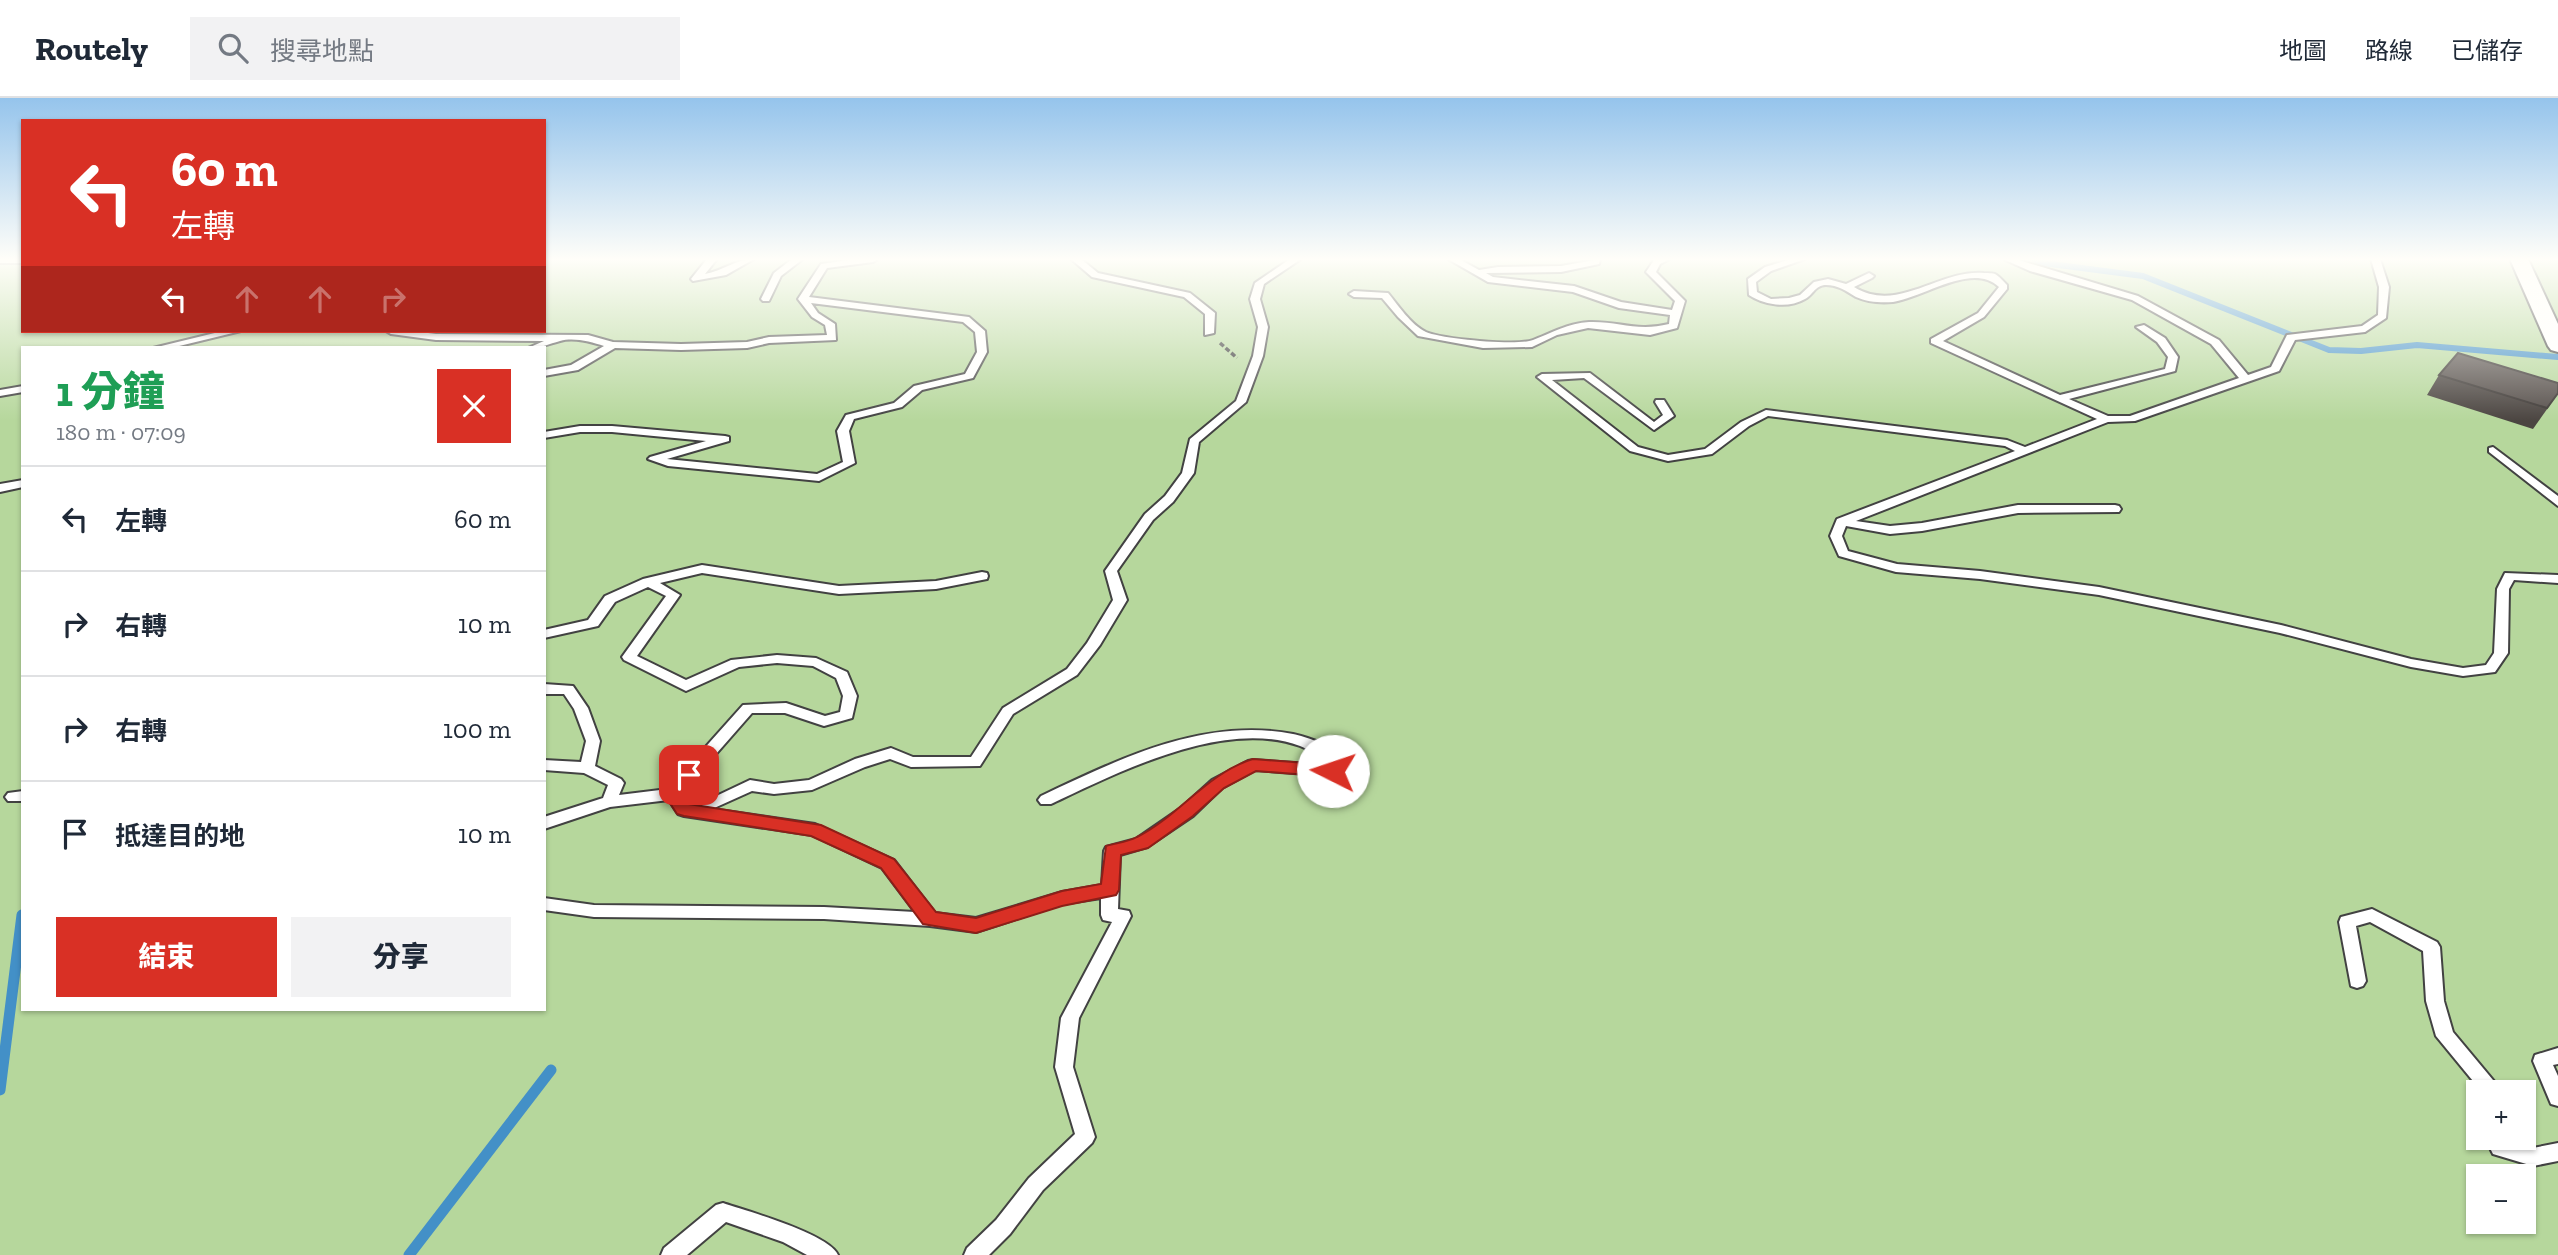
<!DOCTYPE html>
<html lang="zh-TW">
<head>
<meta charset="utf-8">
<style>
	body { margin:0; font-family:"Zilla Slab","Noto Sans TC",serif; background:#f2f2f3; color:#1f2937; height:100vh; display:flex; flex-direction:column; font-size:26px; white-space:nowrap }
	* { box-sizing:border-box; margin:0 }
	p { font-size:23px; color:#747a83 }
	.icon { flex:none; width:38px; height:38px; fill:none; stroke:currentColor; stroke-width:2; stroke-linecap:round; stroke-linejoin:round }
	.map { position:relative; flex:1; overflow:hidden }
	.panel { position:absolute; left:21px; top:248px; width:525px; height:665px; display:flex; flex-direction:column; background:#fff; border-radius:0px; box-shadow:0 2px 5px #0004 }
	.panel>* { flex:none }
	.banner { position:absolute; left:21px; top:21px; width:525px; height:214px; border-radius:0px; box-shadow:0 2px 5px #0004; background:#d93025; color:#fff; overflow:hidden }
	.buttons { position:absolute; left:2466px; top:982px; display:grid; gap:14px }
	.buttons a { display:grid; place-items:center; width:70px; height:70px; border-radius:0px; background:#fff; box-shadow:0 2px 5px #0004; font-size:35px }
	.pin { position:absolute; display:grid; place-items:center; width:60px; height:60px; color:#fff; margin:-30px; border-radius:14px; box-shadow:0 4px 10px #0006 }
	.me { position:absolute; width:77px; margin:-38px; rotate:274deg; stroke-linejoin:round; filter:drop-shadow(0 0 5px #0008) }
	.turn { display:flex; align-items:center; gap:24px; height:147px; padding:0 35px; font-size:32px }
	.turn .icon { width:91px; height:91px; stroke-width:2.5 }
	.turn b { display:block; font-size:49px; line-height:60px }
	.lanes { display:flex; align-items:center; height:66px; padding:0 35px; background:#0003; justify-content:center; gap:35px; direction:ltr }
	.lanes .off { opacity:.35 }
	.round { display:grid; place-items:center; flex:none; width:74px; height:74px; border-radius:0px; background:#f2f2f3 }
	.summary { display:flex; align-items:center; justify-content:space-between; height:119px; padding:0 35px }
	h1 { font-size:42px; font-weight:800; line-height:52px; color:#1e9e55 }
	.action { display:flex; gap:14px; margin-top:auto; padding:14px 35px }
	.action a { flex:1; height:80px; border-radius:0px; background:#d93025; color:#fff; font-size:28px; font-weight:800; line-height:80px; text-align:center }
	.action a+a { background:#f2f2f3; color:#1f2937 }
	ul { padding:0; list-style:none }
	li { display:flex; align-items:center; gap:21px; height:105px; padding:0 35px; border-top:2px solid #e0e1e3 }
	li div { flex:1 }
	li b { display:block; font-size:26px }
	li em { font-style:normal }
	header { display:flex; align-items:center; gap:42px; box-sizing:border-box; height:98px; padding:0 35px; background:#fff; border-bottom:2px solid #e0e1e3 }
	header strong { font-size:33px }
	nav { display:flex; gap:38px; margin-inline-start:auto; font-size:24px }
	.search { width:490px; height:63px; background:#f2f2f3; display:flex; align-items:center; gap:18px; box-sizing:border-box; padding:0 24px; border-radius:0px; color:#747a83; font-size:26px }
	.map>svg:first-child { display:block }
	.forest { fill:#b6d79c; fill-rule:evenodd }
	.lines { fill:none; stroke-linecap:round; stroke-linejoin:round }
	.stream-far1 { stroke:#4390c7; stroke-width:6 }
	.stream { stroke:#4390c7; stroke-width:11 }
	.lane-casing { stroke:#424242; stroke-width:4 }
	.street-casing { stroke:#424242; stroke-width:4 }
	.path { stroke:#313131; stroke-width:3.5; stroke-dasharray:5 2.5; stroke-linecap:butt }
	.lane { fill:#fff; fill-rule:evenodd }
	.street { fill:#fff; fill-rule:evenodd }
	.wall { fill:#4b4541 }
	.building { fill:#57504c; stroke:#3d3835; stroke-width:2 }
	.route { fill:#d93025; stroke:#8d1f18; stroke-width:2 }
</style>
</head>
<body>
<header>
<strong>Routely</strong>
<div class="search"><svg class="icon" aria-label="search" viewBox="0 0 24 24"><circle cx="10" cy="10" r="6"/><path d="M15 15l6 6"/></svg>搜尋地點</div>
<nav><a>地圖</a><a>路線</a><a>已儲存</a></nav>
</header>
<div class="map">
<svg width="2558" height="1157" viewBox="0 0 2558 1157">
	<rect width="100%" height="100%" fill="#fefcf1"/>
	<path class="forest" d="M0 161H23V233H544V161H2558V1157H0ZM23 250H544V912H23ZM2478 994H2524V1040H2478ZM2478 1078H2524V1124H2478Z"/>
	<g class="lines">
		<path class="stream-far1" d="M2034 161 2043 165 2143 178 2329 252 2361 253 2417 247 2558 259"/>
		<path class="stream" d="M0 992 22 817
			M409 1157 551 972"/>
		<g class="lane-casing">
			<path id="lane" d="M0 161H23V165H0Z
				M707 161H717L705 176C722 173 736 161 754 161L726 177 693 183 691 181Z
				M792 161H803L781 178 769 203H763L761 201 774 175Z
				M855 161H878L873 164 827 170 809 199 969 219 985 233 987 254 973 280 922 292 902 309 854 321 849 333 855 365 819 383 668 368 648 361 650 359 706 343 612 334H580L544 340V334L580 328H612L725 338 729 339V343L667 361 817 376 843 364 837 333 846 317 894 305 914 288 965 276 977 254 975 234 963 224 811 205 818 215 835 226 836 242 769 245 747 250 681 252 615 250 578 272 544 278V272L571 267 604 248C591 244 574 239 560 243 549 246 541 250 528 250L544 243 436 242 391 236 386 233H412L436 236 588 237 613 244 681 246 747 244 769 239 827 237 825 227 812 219 798 201 821 166Z
				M1071 161H1081L1098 175 1190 195 1215 215 1214 235 1205 237V216L1184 199 1092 179Z
				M1290 161H1301L1264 186 1260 201 1268 229 1263 258 1246 304 1199 344 1194 375 1173 404 1153 422 1117 473 1127 502 1100 547 1077 577 1013 616 980 668 911 669 890 661 865 669 812 692 774 696 752 693 712 711 815 726 894 762 935 815 976 820 1062 794 1102 787 1104 753 1106 749 1136 741 1181 710 1212 682 1248 663 1253 662 1324 667 1323 662C1316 657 1308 651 1300 648 1224 620 1119 674 1051 706H1041L1038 702 1041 698C1119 661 1204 619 1293 636 1306 639 1329 646 1336 657 1339 661 1340 668 1341 673L1338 677 1333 678 1255 672 1222 690 1193 718 1147 749 1120 757 1118 811 1129 813 1131 818 1079 920 1073 969 1095 1039 1092 1045 1043 1092 1010 1136 989 1157H964L967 1150 996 1122 1029 1080 1075 1036 1055 969 1061 920 1112 824 1103 822 1101 817V800L1062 806 976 834 930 828 824 821 594 819 544 812V800L594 807 824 809 915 814 882 770 812 737 684 718 678 716 669 702 610 709 544 731V719L603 700 608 687 584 675 544 672V662L581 664 586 643 574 611 564 596H544V586L573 588 588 610 600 643 595 668 621 681 624 685 619 697 668 691 743 607 786 605 825 618 840 614 843 598 836 580 813 568 777 565 739 569 686 593 624 562 622 559 666 498 648 489 615 504 598 528 544 540V532L588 522 605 498 643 481 702 467 839 488 936 483 982 474 987 475 988 478 987 481 936 491 839 496 702 475 660 485 680 497 637 558 686 582 731 562 777 557 816 560 847 574 857 598 852 620 824 628 785 615H752L681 696 688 706 712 700 750 682 774 686 809 682 855 661 891 650 913 659H971L1003 610 1067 571 1087 545 1113 502 1105 473 1145 416 1165 398 1182 375 1190 341 1236 303 1253 258 1258 229 1250 201 1255 185Z
				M1448 161H1459L1479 172 1498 169 1561 168 1600 161 1599 166 1561 174 1486 175 1493 179 1574 188 1621 204 1672 212 1675 203 1646 174 1654 162 1670 161 1660 166 1656 174 1685 203 1677 230 1650 237 1588 230 1557 237 1532 249 1483 250 1418 238 1398 219 1382 200 1354 199 1349 196 1354 193 1388 195C1398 207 1411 227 1426 234 1442 241 1517 248 1533 242 1551 235 1569 225 1589 224 1619 223 1637 234 1669 226L1670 217 1619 210 1573 194 1488 184Z
				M1791 161H1805L1771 173 1756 184 1757 194 1771 201 1789 200 1800 197 1814 184 1828 181 1846 186 1869 175 1874 178 1872 180 1854 189C1898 216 1939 171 1984 175 1986 175 1994 175 1995 176 1999 178 2004 184 2007 187V191L1984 219 1943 243 2060 297 2165 271 2168 259 2157 244 2136 229 2144 227 2165 240 2178 259 2175 273 2069 301 2108 318H2130L2239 280 2211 246 2132 202 2030 173 2003 161H2015L2138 198 2219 242 2248 277 2271 269 2287 237 2362 228 2378 217 2379 189 2371 161H2380L2389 189 2386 220 2365 234 2295 242 2279 273 2135 323 2108 324 1856 423 1890 428 1922 425 2018 407H2115L2119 408 2121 411 2119 414 2018 415 1922 433 1890 436 1846 428 1842 438 1848 453 1897 466 1980 473 2099 489 2281 527 2411 561 2463 570 2486 567 2494 555 2497 491 2505 475 2558 477V485L2514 482 2509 491 2508 555 2495 574 2463 578 2411 569 2280 535 2099 497 1980 481 1896 474 1839 458 1830 438 1837 421 2015 353 2005 348 1768 318 1749 328 1712 356 1668 363 1630 353 1537 279 1542 276 1590 275 1654 324 1663 317 1655 304 1656 302H1664L1674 318 1654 332 1584 280 1552 282 1638 349 1668 357 1705 351 1741 324 1766 312 2007 342 2025 349 2097 321 1931 245V241L1978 215 1999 189C1972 164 1925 199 1893 204 1881 205 1867 204 1856 199 1846 193 1838 187 1826 187 1815 187 1813 197 1805 201 1788 211 1764 207 1749 197L1748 181 1765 169Z
				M223 233H241L171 250H153Z
				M23 288V294L0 298V292Z
				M2493 349 2558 398V408L2489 354V350Z
				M23 382V389L0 394V386Z
				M23 693V703H8L5 699 8 695Z
				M2372 811 2437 844 2440 849 2444 903 2453 934 2503 994H2482L2436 938 2426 903 2423 853 2370 824 2356 828 2366 883 2363 888 2357 890 2351 888 2339 824 2341 819Z
				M2558 950V966L2553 967 2558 978V1008L2551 1006 2533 963 2535 957Z
				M2493 1040H2511V1044L2533 1050 2558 1045V1063L2533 1068 2493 1056 2490 1050Z
				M723 1105C747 1113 829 1136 838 1157H807L783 1144 726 1124 687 1157H661L664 1150 716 1107Z"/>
		</g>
		<g class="street-casing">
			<path id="street" d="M2510 161H2528L2558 226V254L2551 252 2548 248Z"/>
		</g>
		<path class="path" d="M1220 245 1237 260"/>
		<use href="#lane" class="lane"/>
		<use href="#street" class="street"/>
	</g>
	<path class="wall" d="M2439 277 2550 307 2533 331 2427 297Z"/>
	<path class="building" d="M2458 255 2558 285V295L2547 310 2439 277Z"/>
	<linearGradient id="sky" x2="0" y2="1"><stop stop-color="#95c4ec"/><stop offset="0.5" stop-color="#fffef9"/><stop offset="1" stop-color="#fffef9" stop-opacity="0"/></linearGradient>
	<rect width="2558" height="323" fill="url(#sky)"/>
	<path class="route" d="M1253 661 1333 667 1341 673 1333 679 1256 673 1224 690 1193 718 1148 750 1121 757 1119 792 1116 797 1062 808 976 835 923 826 881 770 811 738 684 718 677 716 664 696 683 672H695L698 677 682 696 689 706 821 727 894 761 936 814 976 820 1062 793 1101 786 1106 748C1116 745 1128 744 1137 739 1179 718 1207 675 1253 661Z"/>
</svg>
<div class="buttons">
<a>+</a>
<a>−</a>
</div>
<div class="pin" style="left:689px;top:677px;background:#d93025"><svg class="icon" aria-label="arrive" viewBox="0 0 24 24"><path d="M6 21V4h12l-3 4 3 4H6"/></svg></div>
<svg class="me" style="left:1333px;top:673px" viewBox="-20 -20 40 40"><circle r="19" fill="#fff"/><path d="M0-13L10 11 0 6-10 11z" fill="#d93025"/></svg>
<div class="banner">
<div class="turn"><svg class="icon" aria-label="left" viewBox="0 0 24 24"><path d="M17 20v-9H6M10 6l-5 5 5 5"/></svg><div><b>60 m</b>左轉</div></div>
<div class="lanes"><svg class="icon" aria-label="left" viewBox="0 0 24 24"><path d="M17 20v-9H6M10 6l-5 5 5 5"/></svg><svg class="icon off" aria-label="ahead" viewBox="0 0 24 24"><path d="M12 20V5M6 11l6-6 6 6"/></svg><svg class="icon off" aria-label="ahead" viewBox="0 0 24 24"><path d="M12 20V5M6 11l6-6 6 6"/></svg><svg class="icon off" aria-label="right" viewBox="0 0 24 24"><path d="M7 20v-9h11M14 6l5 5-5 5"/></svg></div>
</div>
<section class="panel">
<div class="summary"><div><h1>1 分鐘</h1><p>180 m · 07:09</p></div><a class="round" style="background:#d93025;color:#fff"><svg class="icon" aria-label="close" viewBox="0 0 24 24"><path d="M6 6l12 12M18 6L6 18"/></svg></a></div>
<ul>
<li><svg class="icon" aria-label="left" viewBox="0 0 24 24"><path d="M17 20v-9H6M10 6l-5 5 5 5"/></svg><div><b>左轉</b></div><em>60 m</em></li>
<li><svg class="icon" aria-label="right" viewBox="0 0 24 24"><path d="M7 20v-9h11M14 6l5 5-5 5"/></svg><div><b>右轉</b></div><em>10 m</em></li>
<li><svg class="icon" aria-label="right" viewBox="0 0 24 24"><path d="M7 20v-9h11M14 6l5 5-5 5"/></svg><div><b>右轉</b></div><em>100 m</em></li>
<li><svg class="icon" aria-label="arrive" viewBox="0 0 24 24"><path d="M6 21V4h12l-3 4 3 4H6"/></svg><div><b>抵達目的地</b></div><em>10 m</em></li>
</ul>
<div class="action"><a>結束</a><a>分享</a></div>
</section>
</div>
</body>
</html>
